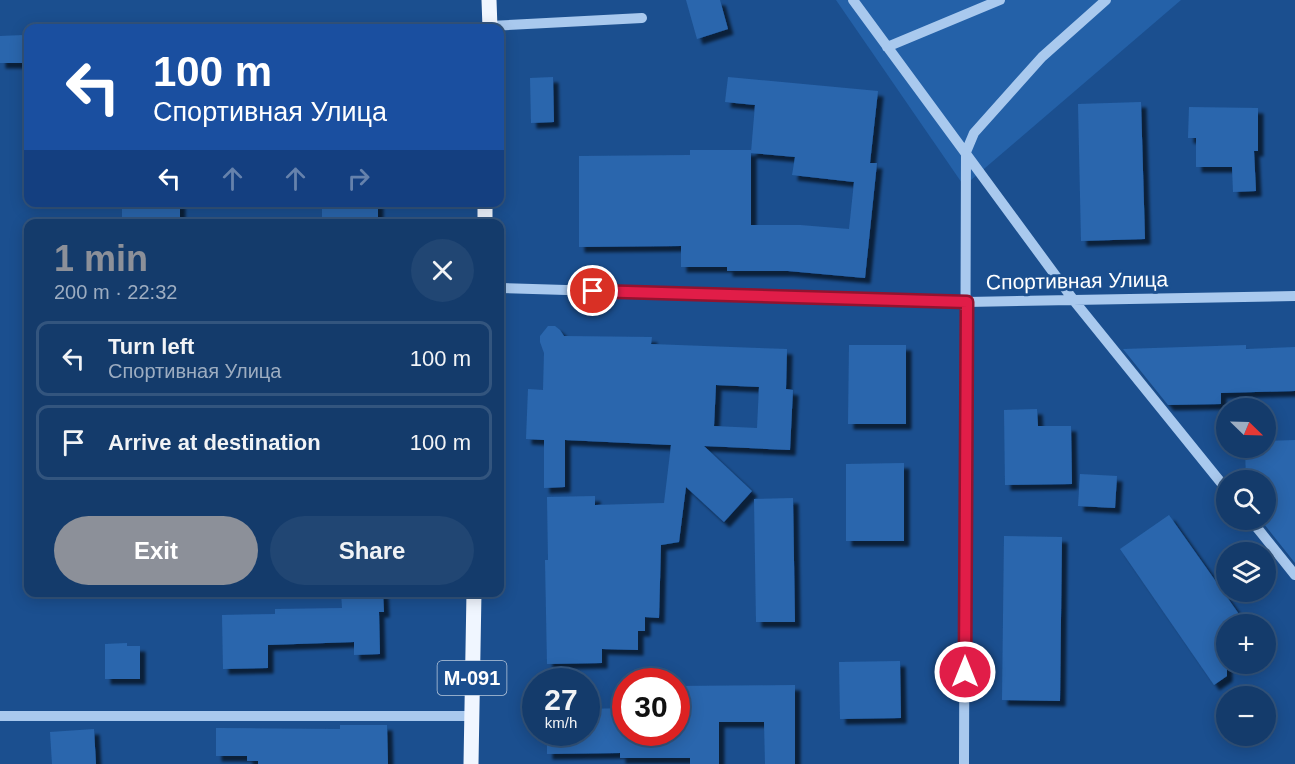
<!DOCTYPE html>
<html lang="en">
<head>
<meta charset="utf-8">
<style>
	body { margin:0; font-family:Helvetica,sans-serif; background:#214673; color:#f1f3f6; height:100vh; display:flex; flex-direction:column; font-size:22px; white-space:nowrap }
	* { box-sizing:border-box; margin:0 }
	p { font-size:20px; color:#9dadc1 }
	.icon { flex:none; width:33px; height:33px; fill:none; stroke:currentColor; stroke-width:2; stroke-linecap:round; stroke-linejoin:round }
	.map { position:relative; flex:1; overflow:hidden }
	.drawer { position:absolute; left:24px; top:219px; width:480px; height:378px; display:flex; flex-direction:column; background:#143b6b; border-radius:12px; box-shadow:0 3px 15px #0003,0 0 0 2px #33557e }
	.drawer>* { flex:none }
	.hud { position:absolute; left:24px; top:24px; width:480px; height:183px; border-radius:12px; box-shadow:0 3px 15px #0003,0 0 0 2px #33557e; background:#1a4fa0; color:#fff; overflow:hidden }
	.needle { width:39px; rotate:113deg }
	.controls { position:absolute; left:1216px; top:398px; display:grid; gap:12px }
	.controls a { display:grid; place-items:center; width:60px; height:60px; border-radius:50%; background:#143b6b; box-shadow:0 3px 15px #0003,0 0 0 2px #33557e; font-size:30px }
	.speed { position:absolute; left:522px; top:668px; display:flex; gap:12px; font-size:30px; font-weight:700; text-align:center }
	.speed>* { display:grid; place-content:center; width:78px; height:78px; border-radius:50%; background:#143b6b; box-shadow:0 3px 15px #0003,0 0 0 2px #33557e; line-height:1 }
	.speed small { font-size:15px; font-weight:400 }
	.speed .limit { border:9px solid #d22; background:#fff; color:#111 }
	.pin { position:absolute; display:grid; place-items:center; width:51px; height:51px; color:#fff; margin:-26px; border:3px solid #fff; border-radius:50%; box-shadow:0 2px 6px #0007 }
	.me { position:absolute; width:66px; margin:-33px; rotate:0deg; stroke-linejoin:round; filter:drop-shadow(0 0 4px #0008) }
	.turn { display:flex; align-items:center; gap:21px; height:126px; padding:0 30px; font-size:27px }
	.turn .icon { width:78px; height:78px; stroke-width:2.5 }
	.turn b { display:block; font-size:42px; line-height:51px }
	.lanes { display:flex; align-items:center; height:57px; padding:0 30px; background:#0003; justify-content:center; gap:30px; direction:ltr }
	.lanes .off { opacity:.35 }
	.round { display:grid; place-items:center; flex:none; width:63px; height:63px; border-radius:32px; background:#214673 }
	.overview { display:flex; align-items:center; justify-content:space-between; height:102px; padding:0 30px }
	h1 { font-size:36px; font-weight:700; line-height:45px; color:#8c9099 }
	.action { display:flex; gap:12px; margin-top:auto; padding:12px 30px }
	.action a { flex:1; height:69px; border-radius:36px; background:#8c9099; color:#fff; font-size:24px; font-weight:700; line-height:69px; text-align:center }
	.action a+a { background:#214673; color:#f1f3f6 }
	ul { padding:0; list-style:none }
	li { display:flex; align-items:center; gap:18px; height:75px; margin:0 12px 9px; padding:0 18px; border:3px solid #33557e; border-radius:12px }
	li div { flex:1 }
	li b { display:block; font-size:22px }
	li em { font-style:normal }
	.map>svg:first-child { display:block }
	.green { fill:#2461a8 }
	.building { fill:#2a66ad; fill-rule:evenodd; filter:url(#shadow) }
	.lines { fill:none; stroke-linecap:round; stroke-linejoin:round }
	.minor { stroke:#a9c9ee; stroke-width:10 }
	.major { stroke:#f0f6ff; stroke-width:15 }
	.route-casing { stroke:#92132f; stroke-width:15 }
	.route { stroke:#e11d48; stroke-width:10 }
	.labels { text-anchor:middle; stroke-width:6; stroke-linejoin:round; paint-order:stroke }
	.shield { fill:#1b4f8f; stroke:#bbcadd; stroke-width:1.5 }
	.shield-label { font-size:20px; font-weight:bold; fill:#fff }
	.street-label { font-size:21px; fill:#fff; stroke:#1b4f8f }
</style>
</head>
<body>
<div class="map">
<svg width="1295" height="764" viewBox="0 0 1295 764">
	<defs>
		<filter id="shadow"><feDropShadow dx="5.5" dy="5.5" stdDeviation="1.5" flood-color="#0009"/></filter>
	</defs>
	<rect width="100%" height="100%" fill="#1b4f8f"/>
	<path class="green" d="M836 0H1181L964 186Z"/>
	<path class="building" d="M686 0H720L728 29 697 39Z
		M24 35V63H0V36Z
		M553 77 554 122 531 123 530 78Z
		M728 77 878 91 870 163H877L865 278 788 271H727V267H681V246L579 247V156L690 155V150H751V152L755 105 725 102ZM751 153 795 157 792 175 854 182 849 229 800 225H751Z
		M1141 102 1145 239 1081 241 1078 104Z
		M1189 107 1258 108V151H1254L1256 191 1233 192 1232 167H1196V138H1188Z
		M122 202H180V224H122Z
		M322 202H378V224H322Z
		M548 326H555L560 330 564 336 652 337 651 344 787 349 786 389 793 390 790 450 704 446 752 491 724 522 686 487 679 542 661 545 659 618 645 617V631H638V650L602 649V663L547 664 545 560H548L547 497 595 496V505L664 503 671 445 565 440V487L544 488V440L526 439 528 389 543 390 544 353 540 342V336ZM716 385 759 387 757 428 714 426Z
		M849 345H906V424H848Z
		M1246 345V349L1295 347V391L1221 393V404L1168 405 1123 349Z
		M1037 409 1038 426H1071L1072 484 1005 485 1004 410Z
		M1295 440V563L1260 519H1266V480H1246L1245 447H1266V441Z
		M904 463V541H846V464Z
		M1080 474 1117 476 1115 508 1078 506Z
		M793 498 795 622H756L754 499Z
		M1169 515 1246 624H1227V676L1214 685 1120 549Z
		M1004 536 1062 537 1060 701 1002 700Z
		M341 592H383L384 612H379L380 654 354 655V642L268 645V668L223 669 222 615 275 614V609L342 608Z
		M127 643V646H140V679H105V644Z
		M900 661 901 718 840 719 839 662Z
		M795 685V764H765L764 722H719V764H690V758H620V753L547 754V732H586V709L626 708V732H676V686Z
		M340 725H387L388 764H258V761H247V756H216V728L340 729Z
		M94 729 96 764H52L50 732Z"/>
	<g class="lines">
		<path class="minor" d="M853 0 1075 302 1227 490
			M490 26 642 18
			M887 47 1000 0
			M500 288 967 302 1295 296
			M1250 519 1295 575
			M0 716H472
			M964 764 966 152 974 133 1042 57 1106 0"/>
		<path class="major" d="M489 0 490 28
			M485 224V202
			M471 764 474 592"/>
	</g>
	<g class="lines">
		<g class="route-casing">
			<path id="route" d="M593 291 967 302 965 672"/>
		</g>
		<use href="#route" class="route"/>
	</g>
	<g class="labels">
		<rect class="shield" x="437.5" y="661" width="69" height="34" rx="4.5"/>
		<g class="shield-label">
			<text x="472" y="685">М-091</text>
		</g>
		<g class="street-label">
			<text transform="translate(1077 281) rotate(-1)" y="7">Спортивная Улица</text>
		</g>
	</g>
</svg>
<div class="controls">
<a><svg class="needle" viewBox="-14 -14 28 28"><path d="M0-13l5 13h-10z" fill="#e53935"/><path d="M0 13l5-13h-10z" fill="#9dadc1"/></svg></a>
<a><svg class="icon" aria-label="search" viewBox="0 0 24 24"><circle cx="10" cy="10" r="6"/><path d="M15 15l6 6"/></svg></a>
<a><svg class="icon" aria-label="layers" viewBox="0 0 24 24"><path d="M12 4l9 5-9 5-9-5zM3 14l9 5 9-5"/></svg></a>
<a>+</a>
<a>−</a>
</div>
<div class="speed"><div>27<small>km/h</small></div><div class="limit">30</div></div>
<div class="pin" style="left:593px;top:291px;background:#d93025"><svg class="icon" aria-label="arrive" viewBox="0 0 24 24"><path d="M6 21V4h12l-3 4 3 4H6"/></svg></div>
<svg class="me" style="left:965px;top:672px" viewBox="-20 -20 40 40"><circle r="17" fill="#e11d48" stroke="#fff" stroke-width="3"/><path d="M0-11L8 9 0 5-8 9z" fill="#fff"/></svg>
<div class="hud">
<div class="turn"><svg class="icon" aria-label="left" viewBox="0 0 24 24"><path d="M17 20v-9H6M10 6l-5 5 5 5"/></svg><div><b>100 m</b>Спортивная Улица</div></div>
<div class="lanes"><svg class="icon" aria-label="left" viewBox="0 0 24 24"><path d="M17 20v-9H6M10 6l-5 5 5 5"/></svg><svg class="icon off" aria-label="ahead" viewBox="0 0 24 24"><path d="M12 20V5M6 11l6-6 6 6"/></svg><svg class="icon off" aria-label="ahead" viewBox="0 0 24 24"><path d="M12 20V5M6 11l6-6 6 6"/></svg><svg class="icon off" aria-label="right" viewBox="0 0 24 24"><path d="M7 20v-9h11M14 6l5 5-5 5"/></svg></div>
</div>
<section class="drawer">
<div class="overview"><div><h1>1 min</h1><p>200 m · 22:32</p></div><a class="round"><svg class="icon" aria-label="close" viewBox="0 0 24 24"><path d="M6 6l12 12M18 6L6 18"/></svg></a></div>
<ul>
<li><svg class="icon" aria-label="left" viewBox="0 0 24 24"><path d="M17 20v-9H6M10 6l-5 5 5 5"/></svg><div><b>Turn left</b><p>Спортивная Улица</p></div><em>100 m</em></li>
<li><svg class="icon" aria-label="arrive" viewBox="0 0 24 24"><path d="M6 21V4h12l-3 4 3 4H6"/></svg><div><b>Arrive at destination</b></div><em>100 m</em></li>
</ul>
<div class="action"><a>Exit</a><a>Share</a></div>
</section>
</div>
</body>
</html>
